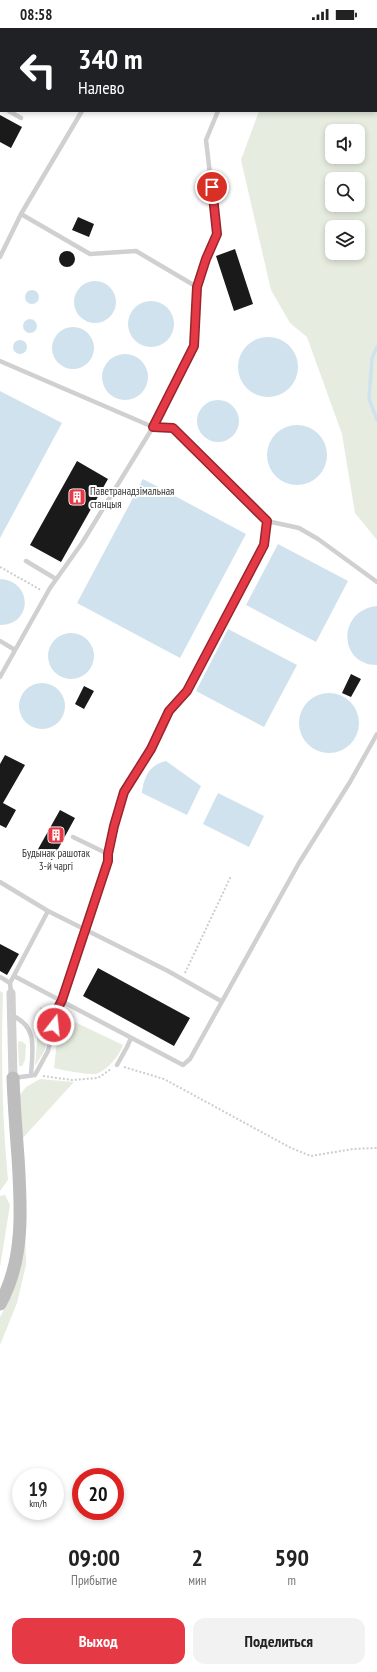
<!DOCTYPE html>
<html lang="ru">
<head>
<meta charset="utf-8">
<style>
	body { margin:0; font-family:"PT Sans Narrow",sans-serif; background:#f2f2f2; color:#222; height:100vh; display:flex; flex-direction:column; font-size:15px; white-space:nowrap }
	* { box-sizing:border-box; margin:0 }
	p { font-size:13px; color:#767676 }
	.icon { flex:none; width:22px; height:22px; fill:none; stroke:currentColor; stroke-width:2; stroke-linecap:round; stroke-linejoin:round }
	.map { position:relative; height:1504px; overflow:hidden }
	.panel { display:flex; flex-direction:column; background:#fff; flex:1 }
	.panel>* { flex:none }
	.hud { position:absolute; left:0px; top:0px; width:377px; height:84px; box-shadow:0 2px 6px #0003; background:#202124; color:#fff; overflow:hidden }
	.controls { position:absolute; left:325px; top:96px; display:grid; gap:8px }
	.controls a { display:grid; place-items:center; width:40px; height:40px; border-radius:8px; background:#fff; box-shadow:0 2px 6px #0003; font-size:20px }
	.speed { position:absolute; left:12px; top:1440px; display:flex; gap:8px; font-size:20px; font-weight:700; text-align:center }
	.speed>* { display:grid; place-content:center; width:52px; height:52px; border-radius:50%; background:#fff; box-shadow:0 2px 6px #0003; line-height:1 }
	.speed small { font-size:10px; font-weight:400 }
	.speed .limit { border:6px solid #d22; background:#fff; color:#111 }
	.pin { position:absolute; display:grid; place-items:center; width:34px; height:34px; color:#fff; margin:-17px; border:2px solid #fff; border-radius:50%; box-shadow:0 1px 4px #0007 }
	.me { position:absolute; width:44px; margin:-22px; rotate:16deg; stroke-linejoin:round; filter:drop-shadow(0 0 3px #0008) }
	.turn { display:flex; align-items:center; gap:14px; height:84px; padding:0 12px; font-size:18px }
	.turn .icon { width:52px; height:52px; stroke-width:2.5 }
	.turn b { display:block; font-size:28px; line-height:34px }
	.eta { display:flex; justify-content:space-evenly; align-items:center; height:68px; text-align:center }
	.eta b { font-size:24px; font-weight:600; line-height:28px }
	.action { display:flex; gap:8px; margin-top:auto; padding:8px 12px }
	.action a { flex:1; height:46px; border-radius:12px; background:#e63946; color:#fff; font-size:16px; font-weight:600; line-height:46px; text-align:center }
	.action a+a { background:#f2f2f2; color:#222 }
	.status { display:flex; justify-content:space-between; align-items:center; height:28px; padding:0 20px; background:#fff; direction:ltr }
	.status svg { height:11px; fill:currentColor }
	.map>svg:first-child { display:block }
	.green { fill:#e6ecdf; fill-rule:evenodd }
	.water { fill:#cfe2ee }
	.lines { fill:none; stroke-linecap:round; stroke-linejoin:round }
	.stream { stroke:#cfe2ee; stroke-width:3.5 }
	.building { fill:#1a1a1a }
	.path { stroke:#cdcdcd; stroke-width:2; stroke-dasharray:2 2; stroke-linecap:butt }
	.lane { stroke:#d0d0d0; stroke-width:4.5 }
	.street { stroke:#d0d0d0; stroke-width:9 }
	.secondary { stroke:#bdbdbd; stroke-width:13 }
	.route-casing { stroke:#96252e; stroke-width:10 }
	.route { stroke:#e63946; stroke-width:7 }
	.labels { text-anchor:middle; stroke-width:4; stroke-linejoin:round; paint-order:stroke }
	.poi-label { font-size:11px; fill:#333; stroke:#fff; text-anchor:start }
</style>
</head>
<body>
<div class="status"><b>08:58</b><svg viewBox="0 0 49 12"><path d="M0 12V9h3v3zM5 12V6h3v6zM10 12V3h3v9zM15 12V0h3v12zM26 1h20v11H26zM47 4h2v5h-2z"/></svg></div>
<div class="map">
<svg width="377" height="1504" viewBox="0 0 377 1504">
	<rect width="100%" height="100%" fill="#fff"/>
	<path class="green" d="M290 0H377V512L355 485 342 406 307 309 290 295 271 262 241 132 259 83H376V1ZM332 103H358V129H332ZM332 151H358V177H332ZM332 199H358V225H332Z
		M0 963 3 965C1 1028 2 1090 8 1152L0 1163Z
		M40 979 51 984 45 1022 35 1038Z
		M60 987 123 1017C120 1027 106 1044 95 1046 89 1047 62 1042 54 1040Z
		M19 1013 23 1014 26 1017 25 1032 22 1038H19L18 1016Z
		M40 1051 74 1054 21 1112 19 1068 26 1059Z
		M5 1167 10 1177 0 1239V1168Z
		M25 1189 26 1237 17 1275 0 1317V1289L12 1266 23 1218Z"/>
	<path class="water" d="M74 274a21 21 0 1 1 42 0a21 21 0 1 1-42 0Z
		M25 269a7 7 0 1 1 14 0a7 7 0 1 1-14 0Z
		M128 296a23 23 0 1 1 46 0a23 23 0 1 1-46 0Z
		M23 298a7 7 0 1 1 14 0a7 7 0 1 1-14 0Z
		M52 320a21 21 0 1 1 42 0a21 21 0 1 1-42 0Z
		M238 339a30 30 0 1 1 60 0a30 30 0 1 1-60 0Z
		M13 319a7 7 0 1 1 14 0a7 7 0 1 1-14 0Z
		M102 349a23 23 0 1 1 46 0a23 23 0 1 1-46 0Z
		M0 363 62 395 0 510Z
		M197 393a21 21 0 1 1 42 0a21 21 0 1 1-42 0Z
		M267 427a30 30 0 1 1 60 0a30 30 0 1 1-60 0Z
		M143 451 246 506 180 630 77 575Z
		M278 516 348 553 316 614 246 577Z
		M0 551C34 553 32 598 0 597Z
		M377 578V637C338 637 337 582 377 578Z
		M228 601 297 637 264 699 196 663Z
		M48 628a23 23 0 1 1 46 0a23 23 0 1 1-46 0Z
		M19 678a23 23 0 1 1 46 0a23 23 0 1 1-46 0Z
		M299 695a30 30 0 1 1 60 0a30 30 0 1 1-60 0Z
		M166 733 201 758 187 787 142 765C144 749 149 737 166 733Z
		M218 765 264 788 249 819 203 796Z"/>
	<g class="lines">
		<path class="stream" d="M343 0V1
			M376 43 377 44
			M377 319 372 330 369 371 377 392"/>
	</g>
	<path class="building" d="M0 87 22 99 11 120 0 114Z
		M78 189 94 196 89 209 72 202Z
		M235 221 253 276 234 283 216 228Z
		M59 231a8 8 0 1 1 16 0a8 8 0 1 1-16 0Z
		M77 433 108 451 61 534 30 517Z
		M351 646 361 651 351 669 342 665Z
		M84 658 94 663 84 681 75 676Z
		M5 727 25 737 3 775 16 782 6 800 0 797V736Z
		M60 782 75 790 52 832 37 823Z
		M0 916 19 926 7 947 0 943Z
		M98 940 190 990 174 1018 83 968Z"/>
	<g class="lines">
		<path class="path" d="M0 539 41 562
			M185 945 231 848
			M124 1039 164 1051 291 1120 311 1128 353 1121 377 1120
			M43 1048 72 1052 98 1050 111 1041"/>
		<path class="lane" d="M131 1 132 0
			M0 78 1 79
			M9 83 21 90
			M21 186 82 83
			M0 229 21 186 90 226 136 223 197 259
			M0 333 153 399 173 400 267 493 299 500 318 511 377 554
			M26 533 56 551
			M0 613 15 622
			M0 649 50 560 82 515 153 399 194 318 197 259 205 231 217 206 206 112 218 83
			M108 826 117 783 124 765 151 721 169 683 187 663 264 517 267 493
			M0 854 48 883 168 943 221 973
			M14 948 183 1037 190 1031 299 835 350 754 377 706
			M0 949 10 955
			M11 965 10 955 48 883
			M12 988C39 997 32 1025 31 1047
			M117 1037 127 1019 131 1010
			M13 1050 35 1047 48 1023 56 984 62 972 108 833V826L73 809"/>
		<path class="street" d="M11 965 13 1050"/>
		<path class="secondary" d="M0 1276C25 1231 21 1178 18 1129 16 1103 14 1077 13 1050"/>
	</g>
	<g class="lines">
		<g class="route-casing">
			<path id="route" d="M54 997 56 984 62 972 108 833V826L114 798 124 764 151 721 169 683 187 663 264 517 267 493 173 400 153 399 194 318 197 259 206 231 217 206 212 159"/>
		</g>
		<use href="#route" class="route"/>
	</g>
	<defs>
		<g id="building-square" transform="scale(0.9)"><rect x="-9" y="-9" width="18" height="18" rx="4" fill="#e63946" stroke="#fff"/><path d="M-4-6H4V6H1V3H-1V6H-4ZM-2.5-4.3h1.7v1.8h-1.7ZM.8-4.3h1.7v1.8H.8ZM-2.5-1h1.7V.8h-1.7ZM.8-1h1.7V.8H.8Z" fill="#fff"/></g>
	</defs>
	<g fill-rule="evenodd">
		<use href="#building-square" x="77" y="469"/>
		<use href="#building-square" x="56" y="807"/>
	</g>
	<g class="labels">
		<g class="poi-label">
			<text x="90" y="467">Паветранадзімальная<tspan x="90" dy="13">станцыя</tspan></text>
			<text x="56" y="829" text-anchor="middle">Будынак рашотак<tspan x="56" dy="13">3-й чаргі</tspan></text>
		</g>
	</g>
</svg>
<div class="controls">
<a><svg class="icon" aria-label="sound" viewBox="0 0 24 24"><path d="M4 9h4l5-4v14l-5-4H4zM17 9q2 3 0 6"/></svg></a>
<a><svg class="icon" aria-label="search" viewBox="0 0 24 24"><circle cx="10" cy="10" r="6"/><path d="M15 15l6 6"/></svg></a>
<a><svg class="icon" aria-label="layers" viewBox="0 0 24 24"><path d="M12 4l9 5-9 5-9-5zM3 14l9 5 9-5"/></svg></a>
</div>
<div class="speed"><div>19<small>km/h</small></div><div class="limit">20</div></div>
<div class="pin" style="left:212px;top:159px;background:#d93025"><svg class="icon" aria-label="arrive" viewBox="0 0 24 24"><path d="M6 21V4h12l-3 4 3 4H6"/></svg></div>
<svg class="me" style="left:54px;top:997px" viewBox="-20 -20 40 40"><circle r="17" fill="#e63946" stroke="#fff" stroke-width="3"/><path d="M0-11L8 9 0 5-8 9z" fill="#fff"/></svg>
<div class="hud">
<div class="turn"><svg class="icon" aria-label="left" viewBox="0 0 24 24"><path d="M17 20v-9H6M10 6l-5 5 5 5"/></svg><div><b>340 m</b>Налево</div></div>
</div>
</div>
<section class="panel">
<div class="eta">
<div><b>09:00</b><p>Прибытие</p></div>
<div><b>2</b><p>мин</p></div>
<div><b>590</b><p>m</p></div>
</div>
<div class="action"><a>Выход</a><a>Поделиться</a></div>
</section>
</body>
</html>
